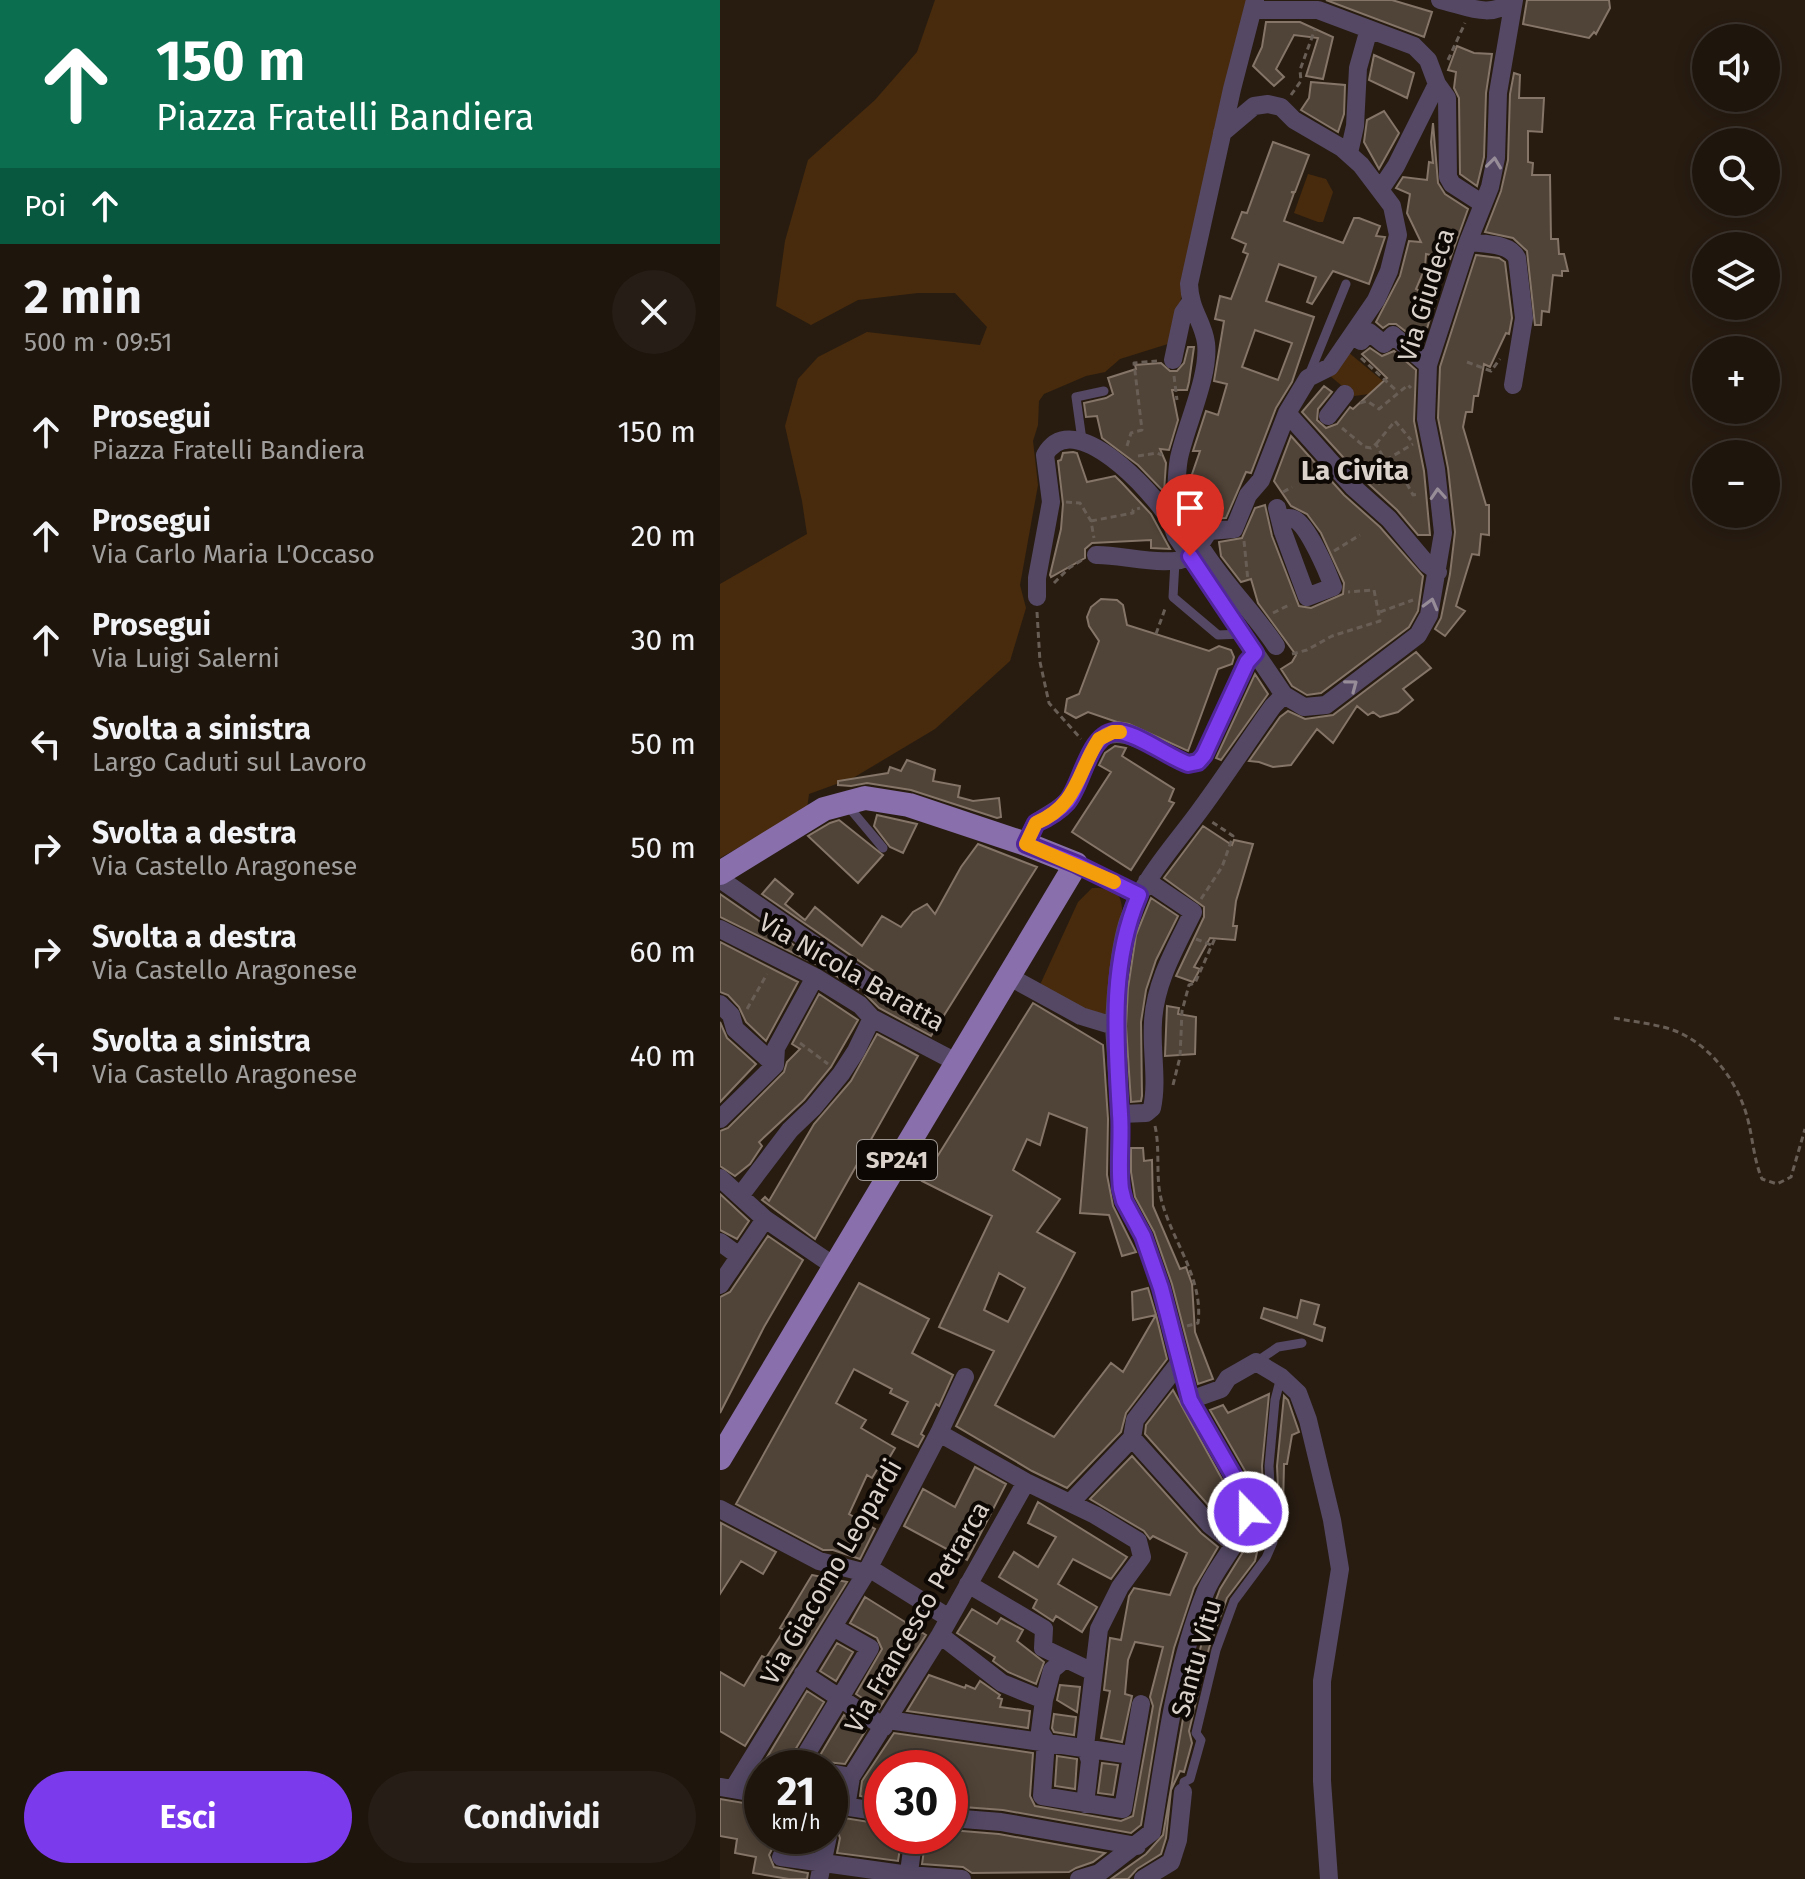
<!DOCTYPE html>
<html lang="it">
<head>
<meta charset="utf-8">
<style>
	body { margin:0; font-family:"Fira Sans",sans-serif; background:#261e16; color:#f1f3f6; height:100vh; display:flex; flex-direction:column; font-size:30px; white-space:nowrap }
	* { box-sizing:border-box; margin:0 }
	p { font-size:26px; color:#a19f9d }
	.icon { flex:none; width:44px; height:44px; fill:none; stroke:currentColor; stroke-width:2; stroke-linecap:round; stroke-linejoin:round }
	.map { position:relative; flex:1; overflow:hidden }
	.details { display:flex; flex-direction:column; background:#1e150d; width:720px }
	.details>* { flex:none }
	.top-card { background:#0b6e4f; color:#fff; overflow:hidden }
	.controls { position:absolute; left:972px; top:24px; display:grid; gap:16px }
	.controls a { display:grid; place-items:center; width:88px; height:88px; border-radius:50%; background:#1e150d; box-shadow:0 4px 20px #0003,0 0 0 2px #3c342e; font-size:40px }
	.speed { position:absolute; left:24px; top:1750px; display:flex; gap:16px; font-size:40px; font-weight:700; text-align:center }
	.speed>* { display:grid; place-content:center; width:104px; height:104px; border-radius:50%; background:#1e150d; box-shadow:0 4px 20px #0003,0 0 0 2px #3c342e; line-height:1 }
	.speed small { font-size:20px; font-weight:400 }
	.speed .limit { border:12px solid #d22; background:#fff; color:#111 }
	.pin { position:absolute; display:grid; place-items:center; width:68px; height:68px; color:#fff; margin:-82px -34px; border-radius:50% 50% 50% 0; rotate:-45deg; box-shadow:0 0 8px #0007 }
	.pin .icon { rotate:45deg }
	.me { position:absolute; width:88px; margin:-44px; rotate:338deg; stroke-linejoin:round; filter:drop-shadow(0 0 6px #0008) }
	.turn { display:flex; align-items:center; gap:28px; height:168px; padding:0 24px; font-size:36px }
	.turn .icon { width:104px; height:104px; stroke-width:2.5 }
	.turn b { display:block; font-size:56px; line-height:68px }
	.then { display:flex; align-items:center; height:76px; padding:0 24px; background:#0003; gap:16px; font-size:30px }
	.round { display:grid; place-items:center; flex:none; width:84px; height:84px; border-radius:42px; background:#261e16 }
	.overview { display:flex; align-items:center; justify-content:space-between; height:136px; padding:0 24px }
	h1 { font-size:48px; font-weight:700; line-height:60px }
	.primary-button { display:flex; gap:16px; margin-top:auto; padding:16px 24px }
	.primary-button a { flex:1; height:92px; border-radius:48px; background:#7c3aed; color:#fff; font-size:32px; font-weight:700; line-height:92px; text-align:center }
	.primary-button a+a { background:#261e16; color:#f1f3f6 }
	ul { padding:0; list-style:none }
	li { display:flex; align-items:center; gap:24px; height:104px; padding:0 24px }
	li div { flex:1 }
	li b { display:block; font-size:30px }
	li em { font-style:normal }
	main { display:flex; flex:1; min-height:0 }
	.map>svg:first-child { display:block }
	.green { fill:#482b0c }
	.building { fill:#504337; stroke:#847568; stroke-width:2; fill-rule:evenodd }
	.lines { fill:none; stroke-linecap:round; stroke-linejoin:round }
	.path { stroke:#695e55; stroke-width:3; stroke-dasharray:6 4; stroke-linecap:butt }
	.lane { stroke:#544865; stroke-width:9 }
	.street { stroke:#544865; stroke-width:18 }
	.primary { stroke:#8970ac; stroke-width:24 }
	.oneway { stroke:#978d98 }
	.route-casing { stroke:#51269a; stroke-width:20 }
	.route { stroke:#7c3aed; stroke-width:14 }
	.slow { stroke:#f59e0b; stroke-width:14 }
	.labels { text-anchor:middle; stroke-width:8; stroke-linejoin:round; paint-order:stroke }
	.shield { fill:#0d0804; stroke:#9c958f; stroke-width:2 }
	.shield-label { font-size:24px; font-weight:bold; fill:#dad2cb }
	.street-label { font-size:26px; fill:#dad2cb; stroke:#0d0804 }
	.neighbourhood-label { font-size:28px; font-weight:bold; fill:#dad2cb; stroke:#0d0804 }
</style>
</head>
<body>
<main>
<section class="details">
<div class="top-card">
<div class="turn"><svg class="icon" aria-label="ahead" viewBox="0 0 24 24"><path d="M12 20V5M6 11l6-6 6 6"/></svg><div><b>150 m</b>Piazza Fratelli Bandiera</div></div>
<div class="then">Poi<svg class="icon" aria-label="ahead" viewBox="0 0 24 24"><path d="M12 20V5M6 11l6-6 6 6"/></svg></div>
</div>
<div class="overview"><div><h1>2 min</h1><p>500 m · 09:51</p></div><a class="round"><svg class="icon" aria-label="close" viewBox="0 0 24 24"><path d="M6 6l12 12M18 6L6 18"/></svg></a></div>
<ul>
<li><svg class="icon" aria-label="ahead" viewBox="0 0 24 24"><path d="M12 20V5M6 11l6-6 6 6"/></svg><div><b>Prosegui</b><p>Piazza Fratelli Bandiera</p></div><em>150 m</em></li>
<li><svg class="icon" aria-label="ahead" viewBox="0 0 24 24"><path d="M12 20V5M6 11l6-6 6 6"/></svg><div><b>Prosegui</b><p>Via Carlo Maria L'Occaso</p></div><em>20 m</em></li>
<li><svg class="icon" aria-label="ahead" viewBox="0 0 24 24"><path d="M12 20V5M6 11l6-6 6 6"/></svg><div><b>Prosegui</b><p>Via Luigi Salerni</p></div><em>30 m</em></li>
<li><svg class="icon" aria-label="left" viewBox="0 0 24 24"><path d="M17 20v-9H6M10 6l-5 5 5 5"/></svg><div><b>Svolta a sinistra</b><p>Largo Caduti sul Lavoro</p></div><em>50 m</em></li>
<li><svg class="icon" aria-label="right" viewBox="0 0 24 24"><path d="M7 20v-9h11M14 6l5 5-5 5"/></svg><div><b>Svolta a destra</b><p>Via Castello Aragonese</p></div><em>50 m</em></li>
<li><svg class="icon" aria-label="right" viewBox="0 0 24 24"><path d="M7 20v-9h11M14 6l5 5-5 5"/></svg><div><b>Svolta a destra</b><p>Via Castello Aragonese</p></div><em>60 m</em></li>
<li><svg class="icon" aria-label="left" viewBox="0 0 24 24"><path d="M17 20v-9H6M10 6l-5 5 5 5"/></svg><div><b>Svolta a sinistra</b><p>Via Castello Aragonese</p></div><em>40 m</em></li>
</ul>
<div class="primary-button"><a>Esci</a><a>Condividi</a></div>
</section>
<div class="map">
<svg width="1085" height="1879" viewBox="0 0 1085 1879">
	<rect width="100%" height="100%" fill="#281c11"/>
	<path class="green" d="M215 0H528L451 343 400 359 385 372 366 376 324 394 319 401 318 425 313 441 318 485 300 585 306 608 290 661 215 729 133 778 89 794 87 809 0 858V584L87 534 82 501 65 426 78 379 98 357 147 332 260 345 267 327 235 293H198L138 300 91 325 56 306 65 241 88 160 155 100 197 52Z
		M588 174 606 179 613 192 603 222H598L574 213Z
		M628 352 663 381 649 394 634 396 609 375Z
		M372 888C380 888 391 888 397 894 412 907 391 993 388 1014L367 1013 319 987 358 902Z"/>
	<path class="building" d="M606 0H672L712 12 704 37Z
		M807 0H889L890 8 876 34 874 32 869 38 803 24Z
		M546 22H580L613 37 603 79 586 76 598 38 574 35 556 69 564 77 554 86 533 66 542 47Z
		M737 46 754 53 772 54 766 93 764 157 757 186 740 174 739 98 734 88 736 72 728 70Z
		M654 55 694 73 687 98 649 80Z
		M794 73 800 75 799 98H824L822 132 808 131V162L813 163 812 175H830L831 239H838L839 254H844L848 271H842V276L833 275 829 312 822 311 821 325H815L807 251 793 238 765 232 781 191 788 160 790 94Z
		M591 82 625 85 624 114 618 132 581 110 589 98Z
		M664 111 679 133 659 169 644 142 647 120Z
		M713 123 718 183 725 194 748 209 730 259 706 254 705 268 696 289 716 300 702 344 676 324H669L663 328 656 322 680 276 689 241 701 242 687 213 690 194 676 188 683 177 707 180 709 162 713 163 711 142Z
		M553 142 589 155 575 192H571L574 193 564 221 623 243 634 218H639L660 226 656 236 665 237 649 284 613 271 592 304 587 302 596 277 559 264 546 301 594 317 572 382 556 408 531 473 526 472 506 518 487 519 464 511 469 483 480 451H473L486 411 498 415 507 384 494 381 504 321 495 319 500 296 511 299 528 254 523 252 526 244 512 238 522 212 527 213ZM535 330 572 343 558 380 522 367Z
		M756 255 779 258 785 262 792 318 789 334 786 333 770 367 764 364 758 396H754L752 412H746L743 427 766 505H769V535L761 534 759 555 752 554 736 606 745 611 725 636 715 629 721 618 730 574 735 532 728 468 718 418 720 367Z
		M468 347H474L469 382 467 390H452L458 420 449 450 440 449 446 463 444 492 418 465 382 438 377 416 366 417 364 403 386 398 393 394 388 378 416 369 415 365 441 363 450 371H457L464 363Z
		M650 348 662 356 674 351 696 370 694 421 704 471 710 535H698L677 510 642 478 582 412 604 386 612 392 598 409 597 420 606 428 617 424 630 407 633 409 667 378 642 354Z
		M571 436 624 495 660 527 703 576 698 611 689 627 601 693 587 695 572 686 561 669 572 662 576 655 538 603 531 579 521 582 501 556 499 542 522 538 535 508 545 505 552 536 579 606 591 608 623 594 624 583 601 533 587 514 571 506 554 481Z
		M353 452 357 453 367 482 395 476 402 483 431 514 450 549 431 548V540L372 543 365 549V558L331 577 330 575 341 529 343 504 338 461 341 460 343 453Z
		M381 599 397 600 403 605 407 625 489 651 499 646 511 650 514 657 512 664 498 669 468 751 409 724 397 722 368 712 356 718 345 712 347 699 359 694 379 641 369 626 367 617 371 607Z
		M696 652 711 668 683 689 693 700 678 712 660 717 653 712 648 715 637 706 613 743 597 729 571 765 553 767 539 762 529 761 560 717 568 711 585 719 613 715Z
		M535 674 548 694 501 760 496 758Z
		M395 746 406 748 402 756 454 789 449 801 454 803 411 870 352 832 391 772 379 765 385 753Z
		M187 760 215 770 213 781 240 786 238 797 253 801 279 798 281 817 277 818 191 790 147 783 131 786 118 785V781L168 773 170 767 181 771Z
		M157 815 197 824 183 853 170 847 154 826Z
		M119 820 163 855 138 883 88 836 110 823Z
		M483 826 512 845 514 840 533 844 516 901 513 926H517L515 940 490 938 474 967 480 969 473 982 456 976 484 917V907L444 878Z
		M258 844 317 867 211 1036 159 1008 146 995H155L161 990 162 980 158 974 42 894 55 879 73 894 65 904 85 920 95 907 142 946 162 916 181 927 193 912 207 904 215 914 241 867Z
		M0 894 139 990 100 966 0 917Z
		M431 898 458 916 436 960 426 990 421 1022 422 1096 421 1101 411 1102 406 1026 408 988 416 935Z
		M0 942 78 982 46 1041 26 1022 19 1007 8 995 0 992Z
		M99 994 138 1020 111 1067 84 1100 39 1142 42 1146 30 1164 15 1176 0 1166V1131L8 1128 64 1072 67 1062 80 1049 72 1044Z
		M313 1003 383 1045 388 1119 387 1175 393 1206 416 1252 402 1256 389 1215 360 1213 367 1128 329 1113 320 1145 307 1139 293 1170 340 1199 317 1232 355 1253 275 1405 334 1437 391 1363 403 1372 436 1315 447 1359 406 1413 401 1432 347 1488 312 1471 236 1426 274 1351 219 1327 272 1216 202 1181ZM279 1273 305 1288 288 1322 264 1310Z
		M447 1006 459 1008 458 1014 476 1017 475 1054 445 1056Z
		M0 1022 7 1038 36 1064 0 1102Z
		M157 1034 198 1056 95 1239 42 1200 45 1197 49 1201 94 1124 131 1081Z
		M411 1148H423L424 1161 432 1160 433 1206 460 1269 466 1267 472 1284 475 1332 493 1379 478 1384 452 1284 434 1232 415 1197 411 1172Z
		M0 1194 29 1221 17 1239 0 1230Z
		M48 1236 83 1260 44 1327 0 1413V1297L10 1292Z
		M139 1283 209 1319 192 1353 233 1375 219 1406 216 1404 201 1434 204 1436 198 1447 172 1434 188 1402 170 1393 172 1389 134 1369 116 1403 146 1420 141 1428 175 1448 168 1460 164 1458 152 1478 147 1475 129 1514 155 1529 140 1559 113 1550H103L16 1504Z
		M428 1288 436 1315 413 1320 412 1292Z
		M581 1300 599 1305 594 1324 605 1328 602 1341 541 1318 544 1308 577 1318Z
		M453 1390 513 1499 516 1511 510 1526 498 1516 425 1434 426 1425Z
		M549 1394 542 1466 544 1522 535 1561 507 1598 489 1648 469 1731 472 1743 464 1772 460 1771 451 1790 446 1838 441 1854 417 1869 408 1879H391L426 1854 443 1835 464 1713 486 1626 500 1589 531 1539 540 1515 535 1488 490 1410 503 1405 508 1413Z
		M564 1396 568 1400 579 1432 572 1435 567 1464H564L563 1509H559L557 1466Z
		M412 1456 481 1533 498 1547 474 1588 454 1648 440 1709 421 1825 411 1833 283 1810 230 1806V1768H162V1800L140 1796 142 1781 174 1733 313 1753 310 1796 315 1806 401 1821 413 1816 433 1706 430 1697 443 1647 415 1642 408 1660 405 1694 412 1696 402 1742 381 1738 390 1691 384 1690 390 1638 401 1640 409 1596 414 1588 450 1595 467 1553 433 1536 430 1539 424 1531 370 1499Z
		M255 1467 286 1484 247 1560 184 1526 203 1489 235 1507Z
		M318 1502 407 1557 391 1579 353 1559 338 1584 377 1607 362 1632 336 1616 333 1621 313 1608 317 1600 279 1577 294 1552 318 1567 336 1537 308 1523Z
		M1 1523 56 1552 43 1574 21 1561 0 1594Z
		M92 1575 127 1582 25 1746 0 1731V1672L24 1686 42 1656 46 1658 64 1630 60 1628Z
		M145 1597 206 1635 159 1709 136 1694 162 1649 157 1638 130 1623Z
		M252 1609 277 1624 281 1618 303 1630 297 1641 324 1662 316 1684 288 1672 273 1661 275 1657 237 1633Z
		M117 1643 133 1652 116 1681 100 1671Z
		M209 1675 245 1688 246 1685 255 1689 260 1681 280 1695 278 1698 282 1699 280 1707 310 1711 308 1728 187 1711Z
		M340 1685 360 1687 357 1712 337 1700Z
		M87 1691 104 1702 69 1760 67 1768H62L46 1759Z
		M334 1714 356 1717 354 1735 334 1732 332 1728Z
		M124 1715 146 1730 125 1764 106 1762 99 1757Z
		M337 1756 357 1759 355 1789 335 1786Z
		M382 1763 398 1765 393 1795 378 1793Z
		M0 1799 42 1806V1836H96L93 1849 62 1845 52 1849 49 1855 54 1867 88 1873 87 1879H69L33 1873 36 1857 15 1853 17 1839 0 1836Z
		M118 1817 162 1824V1836H182L178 1861 117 1853 120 1838 116 1827Z
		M230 1830 279 1834 385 1853 373 1862 356 1868 349 1872 252 1873 243 1867 202 1864 206 1836H230Z"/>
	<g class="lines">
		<path class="path" d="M728 60 745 23
			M571 95 581 81 580 70 595 29
			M641 358 677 391
			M747 362 771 371 780 359
			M454 376 457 400
			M640 403 647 401 659 409 688 385 691 388
			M622 428 645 447 651 448 656 444 673 475 680 471 693 495 700 494
			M656 444 675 421 691 440
			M407 446 411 433 422 430 414 363 437 361
			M418 456 437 453 442 455
			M666 460 693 444
			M658 484 672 476
			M563 492 572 487
			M346 502 360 503 371 521 374 538
			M371 521 413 513V510L420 508
			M524 541 528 581
			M614 551 640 535
			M334 583 349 568 362 560
			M317 612 320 662 329 703 361 739
			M660 612 693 600
			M553 613 571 604
			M436 634 446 606
			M572 654 587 650 612 636 660 621 654 590 628 592
			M481 899 502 867 513 836 492 822
			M476 939 491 945
			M27 1009 47 974
			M894 1018C910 1021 927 1023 943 1027 984 1037 1014 1075 1026 1113 1033 1136 1033 1158 1042 1179L1057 1184 1071 1177 1085 1129
			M80 1043 108 1064
			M453 1085 460 1057 462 1011 469 985 475 983 496 936
			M435 1126C440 1148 436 1172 440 1194 449 1238 484 1276 478 1323L467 1326"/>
		<path class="lane" d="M589 375 626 284
			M362 440 356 397 384 391
			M455 562 453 597 498 635 522 634
			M127 805 163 848
			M536 1362 558 1347 582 1343
			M463 1792 464 1782 470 1779 481 1740 476 1733 496 1650 514 1601 546 1558 553 1542 549 1466 555 1400 561 1377"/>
		<path class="street" d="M720 0C747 6 770 20 794 0
			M533 10H598L694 46 708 60 717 84 727 98 728 177 732 184 763 204
			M629 153 635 126 638 68 649 29
			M660 190 676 166 717 84
			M748 242C764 244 790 243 797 258L804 318 793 385
			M633 336 641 341 649 332 664 344 673 335 708 365
			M453 360 463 313 470 303
			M567 413 633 487 669 519 707 564 718 572
			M608 416 625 394
			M557 508 563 532 587 597 613 587C608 573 588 525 574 519 570 517 566 518 561 519
			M449 518C459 498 455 479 459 458 466 425 490 375 486 343 483 321 470 311 469 284L512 89 535 0
			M479 544C501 581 532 610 556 646
			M376 555C400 554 452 569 470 556 477 551 483 539 489 531L514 529 528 495 541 480 567 413 588 378 610 367 656 300 669 271 678 235 672 206 641 165 622 148 574 120 561 107 548 104 534 106 502 133
			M317 597V578L331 502 325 455C353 404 434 493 449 519 452 524 454 531 456 536L564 695 584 707 606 705 698 635 709 615 723 533 716 469 706 419 708 365 748 242 770 187 776 158 778 93 794 0
			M306 844C309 837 312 826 317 822 329 813 342 809 351 796 361 780 365 762 375 746 393 714 443 754 468 764L482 759 527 662 535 653
			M356 864 419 895
			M0 879 151 984
			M0 929 95 977 140 1005 152 1018 236 1062
			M288 976 361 1016 394 1026C395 997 399 948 408 921 422 880 453 847 478 813 504 778 528 741 553 706L564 695
			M0 1004 11 1015 15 1029 55 1065
			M400 1114 426 1113 432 1108C438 1081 431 1050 433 1022 435 982 456 947 473 912L427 881
			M0 1119 55 1065 56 1048 95 977
			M0 1178 45 1219 114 1266
			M20 1196 70 1130 93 1108 121 1074 136 1051 152 1018
			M0 1242 19 1256
			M0 1285 45 1219
			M470 1400 501 1389 508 1378 536 1362 561 1377 578 1393 588 1420 612 1520 620 1569 602 1681V1781L609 1879
			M219 1433 306 1482 375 1515 418 1541 422 1557 400 1587 379 1629 365 1746 370 1761 365 1804
			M412 1438 490 1525 514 1544
			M412 1438 415 1420 459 1363
			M350 1503 412 1438
			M0 1509 99 1561 146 1573
			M149 1568 229 1618
			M248 1584 324 1629 323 1648 373 1672
			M220 1635 282 1683 324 1700
			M345 1659 332 1670 324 1700 320 1731 326 1741 322 1796 403 1809 421 1704
			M83 1674 164 1727
			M168 1720 411 1755
			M88 1768 79 1766 150 1648 113 1627
			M110 1773 131 1777
			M0 1787 42 1794
			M13 1789 146 1573 219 1433 245 1377
			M110 1804 162 1812
			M126 1807 131 1777 220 1635 306 1482
			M230 1818 281 1822 417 1846
			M61 1857 189 1875 242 1879
			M99 1879 108 1836
			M188 1879 194 1836
			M359 1879 379 1873 432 1832C445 1752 455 1669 485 1593 495 1567 523 1540 528 1512 528 1507 526 1500 524 1494L470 1400 441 1288 423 1236 404 1201 399 1173 400 1119 394 1026
			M423 1879 451 1862 458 1840 463 1792"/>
		<path class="primary" d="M0 873 104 809 145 798 189 805 306 844 356 864 0 1458"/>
	</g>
	<defs><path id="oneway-chevron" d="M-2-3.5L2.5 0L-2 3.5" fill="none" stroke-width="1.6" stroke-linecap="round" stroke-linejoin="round" transform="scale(2)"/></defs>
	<g class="oneway">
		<use href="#oneway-chevron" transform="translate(774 163) rotate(-83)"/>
		<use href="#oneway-chevron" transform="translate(718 494) rotate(-94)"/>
		<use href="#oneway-chevron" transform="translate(711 604) rotate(-75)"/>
		<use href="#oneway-chevron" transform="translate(632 685) rotate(-37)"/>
	</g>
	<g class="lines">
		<g class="route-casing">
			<path id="route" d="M470 556 535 653 527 662 484 755 478 762 468 764C447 756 420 735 400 732 369 728 363 784 347 802 338 812 327 818 316 823L306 844 356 864 419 895C389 966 396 1039 400 1114 402 1139 398 1164 401 1189L404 1201 423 1236 441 1288 470 1400 524 1494 528 1512"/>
		</g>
		<use href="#route" class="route"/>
		<path class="slow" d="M394 882 306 844 316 823C358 805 357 773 379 739L393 732H400"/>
	</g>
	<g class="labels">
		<rect class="shield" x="137" y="1140" width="80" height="40" rx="6"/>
		<g class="shield-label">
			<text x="177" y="1168">SP241</text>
		</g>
		<g class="street-label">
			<text transform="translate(706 295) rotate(-73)" y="9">Via Giudeca</text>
			<text transform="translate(132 972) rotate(30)" y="9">Via Nicola Baratta</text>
			<text transform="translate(111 1572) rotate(-60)" y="9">Via Giacomo Leopardi</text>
			<text transform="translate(197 1617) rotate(-60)" y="9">Via Francesco Petrarca</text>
			<text transform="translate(476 1658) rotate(-74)" y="9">Santu Vitu</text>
		</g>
		<g class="neighbourhood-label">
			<text x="635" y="480">La Civita</text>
		</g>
	</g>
</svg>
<div class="controls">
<a><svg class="icon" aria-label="sound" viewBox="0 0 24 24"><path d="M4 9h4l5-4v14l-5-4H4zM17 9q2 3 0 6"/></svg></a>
<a><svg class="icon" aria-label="search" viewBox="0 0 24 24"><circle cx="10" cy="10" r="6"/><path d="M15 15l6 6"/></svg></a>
<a><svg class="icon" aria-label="layers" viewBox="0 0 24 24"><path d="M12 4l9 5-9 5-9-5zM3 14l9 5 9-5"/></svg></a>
<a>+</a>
<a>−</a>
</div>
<div class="speed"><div>21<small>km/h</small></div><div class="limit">30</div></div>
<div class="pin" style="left:470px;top:556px;background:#d93025"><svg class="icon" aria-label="arrive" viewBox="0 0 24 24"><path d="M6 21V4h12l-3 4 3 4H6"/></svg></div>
<svg class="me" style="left:528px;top:1512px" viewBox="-20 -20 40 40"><circle r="17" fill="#7c3aed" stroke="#fff" stroke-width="3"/><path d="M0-11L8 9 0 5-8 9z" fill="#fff"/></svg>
</div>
</main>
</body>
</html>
